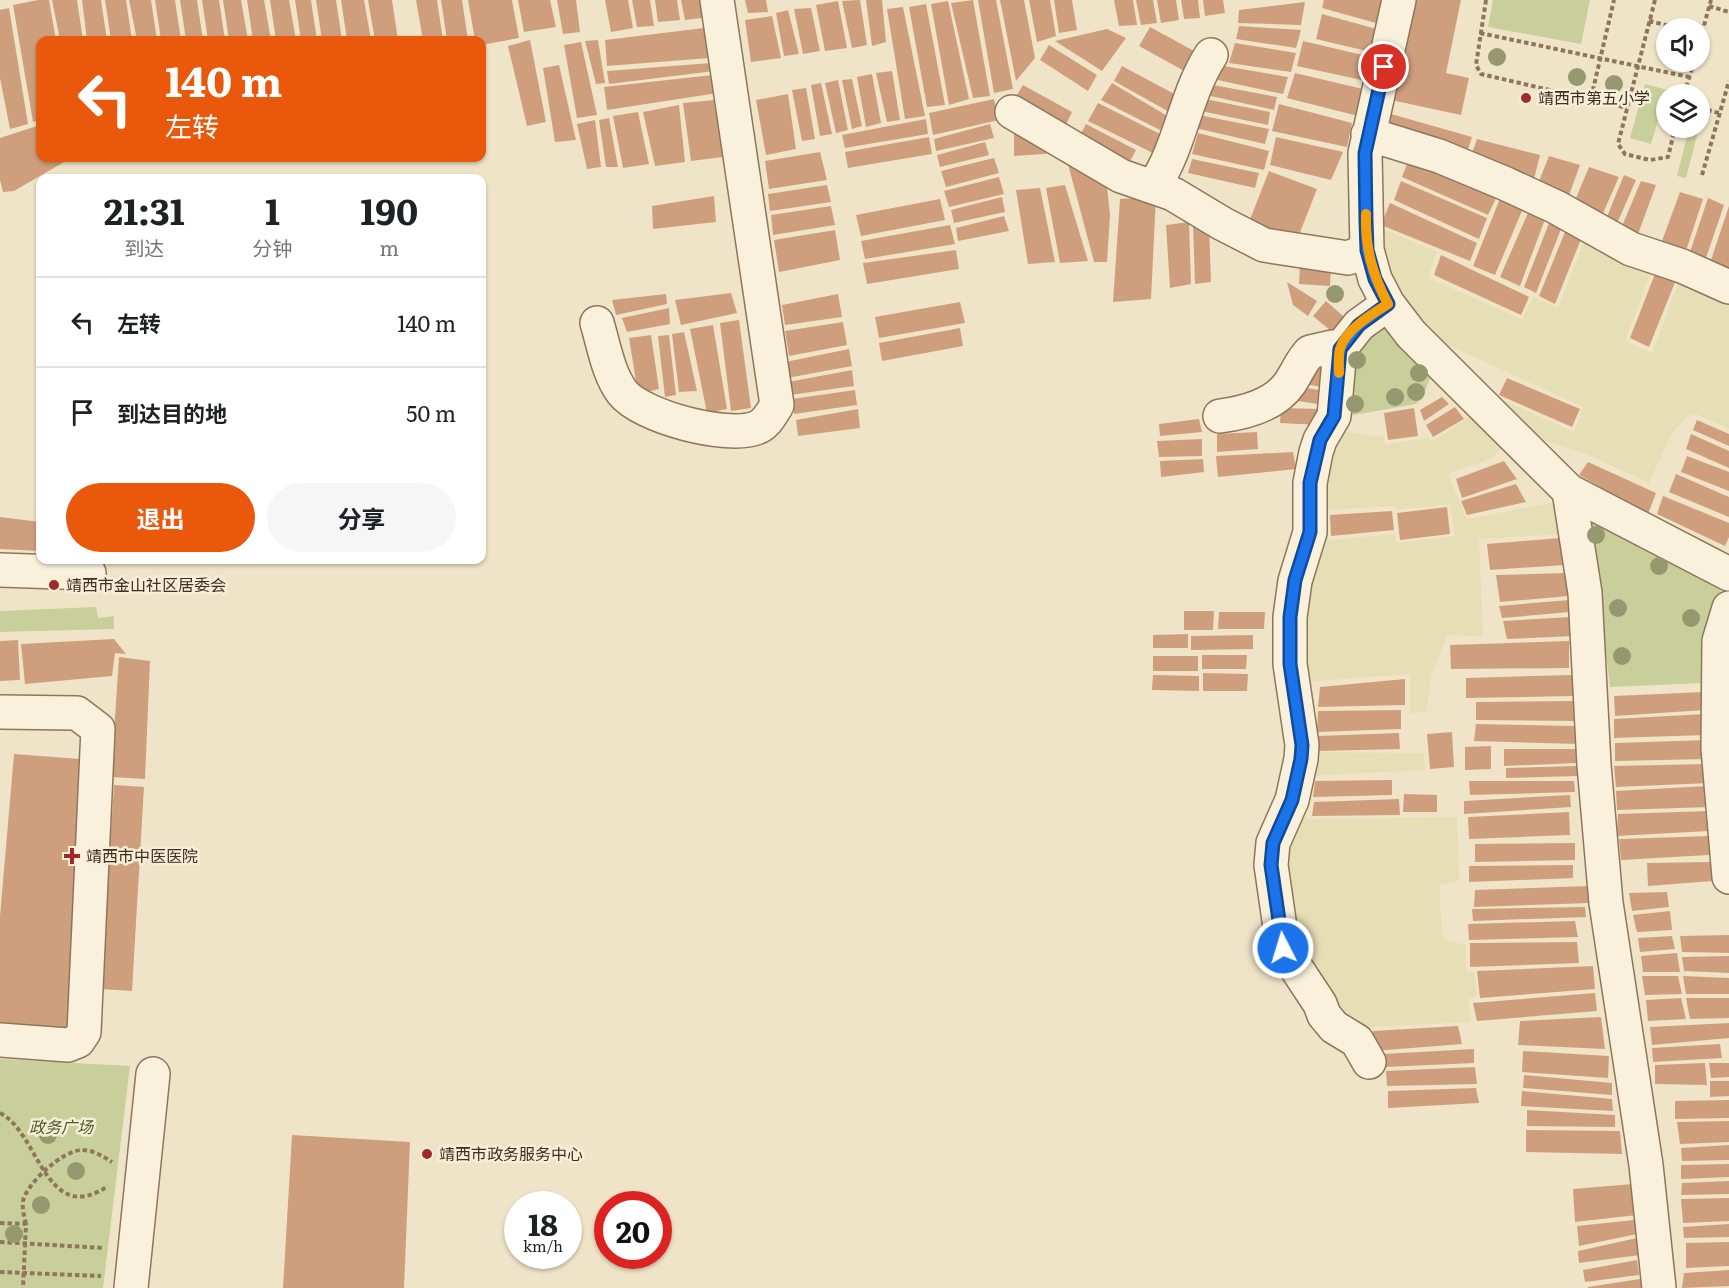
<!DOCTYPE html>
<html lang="zh">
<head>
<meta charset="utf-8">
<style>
	body { margin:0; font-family:Literata,"Noto Sans SC",serif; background:#f6f6f6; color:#202124; height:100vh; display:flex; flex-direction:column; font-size:22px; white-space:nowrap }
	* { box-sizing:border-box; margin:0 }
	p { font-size:20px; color:#757577 }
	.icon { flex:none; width:33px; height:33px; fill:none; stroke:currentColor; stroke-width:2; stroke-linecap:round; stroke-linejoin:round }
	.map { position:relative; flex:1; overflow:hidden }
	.details { position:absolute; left:36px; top:174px; width:450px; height:390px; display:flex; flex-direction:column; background:#fff; border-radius:12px; box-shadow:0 2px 4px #0004 }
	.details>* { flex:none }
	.banner { position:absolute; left:36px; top:36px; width:450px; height:126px; border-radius:12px; box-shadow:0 2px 4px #0004; background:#ea580c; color:#fff; overflow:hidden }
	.fabs { position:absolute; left:1656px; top:18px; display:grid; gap:12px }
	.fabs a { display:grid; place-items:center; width:54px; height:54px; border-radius:50%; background:#fff; box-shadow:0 2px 4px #0004; font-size:30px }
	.speed { position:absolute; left:504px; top:1191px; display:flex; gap:12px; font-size:30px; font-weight:700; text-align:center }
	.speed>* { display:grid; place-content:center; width:78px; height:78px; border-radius:50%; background:#fff; box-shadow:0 2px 4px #0004; line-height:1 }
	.speed small { font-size:15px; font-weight:400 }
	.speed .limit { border:9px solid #d22; background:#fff; color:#111 }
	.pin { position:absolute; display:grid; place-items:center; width:51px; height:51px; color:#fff; margin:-26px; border:3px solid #fff; border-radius:50%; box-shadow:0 2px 6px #0007 }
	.me { position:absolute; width:66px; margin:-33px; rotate:355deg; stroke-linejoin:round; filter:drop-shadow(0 0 4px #0008) }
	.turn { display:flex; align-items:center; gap:21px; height:126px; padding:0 30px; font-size:27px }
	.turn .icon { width:78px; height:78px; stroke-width:2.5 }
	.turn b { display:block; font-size:42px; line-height:51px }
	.eta { display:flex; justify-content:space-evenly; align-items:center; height:102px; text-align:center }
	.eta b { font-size:36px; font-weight:700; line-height:42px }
	.action { display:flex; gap:12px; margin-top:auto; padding:12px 30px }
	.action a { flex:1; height:69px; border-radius:36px; background:#ea580c; color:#fff; font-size:24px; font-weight:700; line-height:69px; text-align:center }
	.action a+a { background:#f6f6f6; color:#202124 }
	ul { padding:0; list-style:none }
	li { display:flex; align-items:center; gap:18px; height:90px; padding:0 30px; border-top:2px solid #e0e0e0 }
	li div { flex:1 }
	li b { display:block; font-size:22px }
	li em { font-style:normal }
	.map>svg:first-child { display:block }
	.farmland { fill:#e6deb5 }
	.green { fill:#c9cf9b }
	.building { fill:#cf9f7d }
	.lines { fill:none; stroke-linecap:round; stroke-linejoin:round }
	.minor-casing { stroke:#8d765c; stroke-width:36 }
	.path { stroke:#8d765c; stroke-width:4; stroke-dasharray:4.5 3; stroke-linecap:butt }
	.minor { stroke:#faf1dc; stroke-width:33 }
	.tree { fill:#96986f }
	.route-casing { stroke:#114b97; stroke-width:15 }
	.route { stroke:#1a73e8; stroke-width:10 }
	.slow { stroke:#f59e0b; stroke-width:10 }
	.poi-dot { fill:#9e2a2b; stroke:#f7eed8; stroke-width:2 }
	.labels { text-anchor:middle; stroke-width:5; stroke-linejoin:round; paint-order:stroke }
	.poi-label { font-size:16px; fill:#3d2e20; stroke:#f7eed8; text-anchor:start }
	.park-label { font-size:16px; font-style:italic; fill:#4d5a26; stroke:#f7eed8 }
</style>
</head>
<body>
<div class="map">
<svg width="1729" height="1288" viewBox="0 0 1729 1288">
	<rect width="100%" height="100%" fill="#f0e4c8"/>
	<path class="farmland" d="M1377 226 1437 252 1428 278 1522 319 1533 297 1558 308 1588 232 1655 261 1625 341 1652 353 1682 273 1729 294V429L1696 414 1687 416 1671 435 1649 483 1586 454 1535 438 1491 395 1574 432 1583 407 1437 340 1391 285Z
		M1474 414 1507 441 1492 458 1448 474 1467 519 1557 502 1564 534 1479 539 1483 636 1447 635 1431 677 1427 711 1410 714V674L1304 682 1300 667 1315 536H1328L1329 540 1395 534 1397 543 1455 536 1450 504 1396 510 1394 506 1315 511 1331 430 1383 437 1386 445 1428 437 1431 442Z
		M1314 752 1424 753 1425 770 1307 776Z
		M1300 811 1303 817 1310 819 1457 817 1459 881 1440 884V905L1443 939 1466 945V971L1474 973 1477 997 1468 999 1471 1022 1367 1027 1355 1034 1287 944 1277 878Z"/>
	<path class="green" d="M1493 0H1590L1581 44 1488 27Z
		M1645 84 1667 90 1651 144 1630 138Z
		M1689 128H1699L1686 178 1677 176Z
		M1379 320 1435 373C1425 382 1428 394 1416 404L1348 416 1346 356Z
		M1595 522 1722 586 1704 683 1610 687 1602 617 1586 523Z
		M96 607 98 618 114 616V629L0 632V611Z
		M0 1059 130 1066 103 1288H0Z"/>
	<path class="building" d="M38 0H49L56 40H40V120L33 122 13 5Z
		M52 0H77L83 40H60Z
		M82 0H101L107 40H87Z
		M105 0H126L132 40H111Z
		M129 0H151L157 40H137Z
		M155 0H175L181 40H161Z
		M180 0H197L203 40H186Z
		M202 0H219L225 40H208Z
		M223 0H241L248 40H229Z
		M247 0H264L271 40H253Z
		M270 0H289L296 40H276Z
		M295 0H311L317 40H301Z
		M316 0H336L342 40H322Z
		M341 0H364L371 40H347Z
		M368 0H392L398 40H375Z
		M416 0H437L443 40H423Z
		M441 0H462L468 40H447Z
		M468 0H512L519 38 482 45V40H475Z
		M518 0H550L556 27 524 32Z
		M557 0H576L580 32 563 34Z
		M605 0H628L633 28 611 32Z
		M632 0H650L654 26 637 27Z
		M655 0H677L680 20 658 22Z
		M681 0H700L702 18 685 20Z
		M745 0H766L768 12 748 13Z
		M860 0 867 45 852 48 842 1Z
		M866 0H882L886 42 872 46Z
		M973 0 990 96 973 98 951 3Z
		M978 0H996L1013 89 994 93Z
		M1000 0H1024L1035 58 1016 81Z
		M1029 0H1050L1056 36 1037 42Z
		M1054 0H1072L1077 30 1059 33Z
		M1114 0H1133L1137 25 1119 26Z
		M1136 0H1153L1157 23 1141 25Z
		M1157 0H1176L1179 20 1161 23Z
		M1181 0H1198L1200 18 1184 19Z
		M1203 0H1223L1225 13 1205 16Z
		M1324 0H1385L1383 25 1322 8Z
		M1413 0H1461L1446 73 1469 78 1461 115 1391 100Z
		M838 1 847 48 825 51 816 5Z
		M948 1 969 99 949 105 931 4Z
		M1305 2 1301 25 1238 23 1239 10Z
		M926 4 945 105 927 107 909 7Z
		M903 7 925 116 905 119 887 9Z
		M9 8 28 124 10 129 0 78V10Z
		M811 8 820 51 803 54 794 9Z
		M788 10 799 54 784 56 776 13Z
		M1322 14 1380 30 1375 53 1316 39Z
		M772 16 781 58 751 62 745 20Z
		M1239 26 1301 30 1296 48 1236 39Z
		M1150 27 1196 52 1186 72 1139 46Z
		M704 28 710 58 607 66 605 40Z
		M1107 29 1126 38 1102 71 1055 41Z
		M530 40 546 122 527 126 508 46Z
		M598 40 605 83 596 84 585 41Z
		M1303 41 1371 57 1366 81 1297 66Z
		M581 42 597 115 577 118 564 45Z
		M1235 43 1296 53 1291 72 1229 63Z
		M1049 45 1097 75 1088 91 1040 60Z
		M711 63 714 71 609 84 607 71Z
		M559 65 576 140 555 142 543 68Z
		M1218 65 1288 77 1283 94 1213 79Z
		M1122 66 1180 97 1171 113 1114 81Z
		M892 71 900 120 887 122 876 73Z
		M1295 73 1363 89 1358 116 1287 98Z
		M872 74 881 123 866 127 857 77Z
		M713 75 718 93 607 110 604 87Z
		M852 79 862 126 852 129 842 80Z
		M838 80 848 130 836 133 825 83Z
		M821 83 832 134 820 136 811 85Z
		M1112 83 1169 117 1160 130 1101 100Z
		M1208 84 1277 97 1274 110 1206 95Z
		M1023 85 1072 112 1064 129 1013 101Z
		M806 88 815 139 802 141 792 90Z
		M788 94 796 149 766 155 756 100Z
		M994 99 999 120 933 135 929 113Z
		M1205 99 1270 112 1268 125 1201 111Z
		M714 100 723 157 691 161 683 103Z
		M1098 103 1164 136 1155 154 1088 121Z
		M1279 104 1352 123 1347 147 1272 131Z
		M679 105 685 162 655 166 643 112Z
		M638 112 649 164 623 168 613 116Z
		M1391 114 1472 137 1466 156 1390 128Z
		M1199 115 1269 129 1265 144 1195 128Z
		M609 118 618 167H606L599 120Z
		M926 119 928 134 845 148 842 135Z
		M595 120 601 167 587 169 577 124Z
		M990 124 994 138 936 151 934 139Z
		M1086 124 1136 150 1127 167 1078 139Z
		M40 125V158H71L14 191 3 192 0 180V138Z
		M1014 130 1054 149 1045 154 1014 156Z
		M1198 133 1269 151 1264 170 1192 154Z
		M929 137 932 154 848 168 845 152Z
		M1276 137 1343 152 1331 180 1270 165Z
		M1477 139 1540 155 1533 183 1471 156Z
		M985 142 989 155 940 167 937 155Z
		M820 152 827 180 769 189 765 161Z
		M1410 156 1498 194 1488 215 1402 177Z
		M1549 156 1580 165 1568 198 1539 181Z
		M994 158 999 173 946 187 941 171Z
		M1192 159 1259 173 1255 188 1188 173Z
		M1068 164 1106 178 1110 215 1107 262H1094Z
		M1589 167 1619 177 1600 220 1573 205Z
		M1269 171 1317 189 1297 240 1249 222Z
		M1624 175 1636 180 1616 226 1606 219Z
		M999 177 1004 194 949 207 944 191Z
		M1401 181 1487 218 1479 239 1394 200Z
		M1641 181 1656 185 1637 237 1622 226Z
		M827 185 831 202 770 211 768 194Z
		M1065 185 1088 261 1060 263 1046 188Z
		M1040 188 1055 262 1028 264 1016 190Z
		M1680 192 1703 199 1685 254 1662 241Z
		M714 196 716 222 653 229 652 206Z
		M1501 196 1524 206 1495 275 1473 266Z
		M1002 197 1005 212 954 223 951 210Z
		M1156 197 1151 299 1113 302 1120 199Z
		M1708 198 1724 205 1705 261 1690 252Z
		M940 199 945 220 861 236 856 215Z
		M1390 203 1477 243 1470 261 1381 225Z
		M831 206 835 225 773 235 771 215Z
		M1531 206 1547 214 1520 286 1500 277Z
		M1729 206V273L1710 263Z
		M1004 216 1009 231 958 241 956 228Z
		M1551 218 1563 224 1536 293 1524 287Z
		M1189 222 1191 284 1170 288 1166 225Z
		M1209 223 1211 282 1195 284 1193 224Z
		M950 225 955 244 865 259 861 241Z
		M1567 227 1583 234 1555 304 1539 296Z
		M835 230 840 260 779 272 774 240Z
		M956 250 959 269 867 284 863 263Z
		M1441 255 1529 297 1521 315 1434 275Z
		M1300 265 1331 267 1330 286 1299 284Z
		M1658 266 1678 275 1649 347 1630 338Z
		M1287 282 1317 301 1308 316 1293 305Z
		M731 293 737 313 681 325 675 300Z
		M666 294 667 304 616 315 612 300Z
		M838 294 842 317 785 325 782 305Z
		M1326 301 1350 322 1337 336 1313 316Z
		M960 302 965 323 879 338 875 317Z
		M669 308 670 324 627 332 622 318Z
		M739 320 751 408 731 411 720 323Z
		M843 322 847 345 789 356 785 331Z
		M713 325 727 409 707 413 690 329Z
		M960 328 963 346 882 361 879 343Z
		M684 332 697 391 679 392 672 334Z
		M651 335 659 389 638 394 629 338Z
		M669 335 676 395 665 397 658 336Z
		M849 349 852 366 787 378 785 362Z
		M1308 366 1331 370 1328 388 1304 384Z
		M852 370 854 386 790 395 788 382Z
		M1507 378 1580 409 1572 427 1499 395Z
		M1299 387 1326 391 1324 405 1298 401Z
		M855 390 857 405 794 414 792 399Z
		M1442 397 1449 404 1424 421 1420 410Z
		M1455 407 1464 419 1433 437 1426 425Z
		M1281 408 1322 409 1321 425 1280 423Z
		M1414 408 1418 436 1388 440 1384 413Z
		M858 409 860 428 798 436 796 420Z
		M1199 419 1202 432 1160 436 1159 424Z
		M1697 420 1729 434V446L1693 430Z
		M1257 432 1258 449 1217 452V434Z
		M1691 434 1729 451V468L1686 449Z
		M1202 439V456L1159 457 1157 441Z
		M1293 452 1296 469 1218 477 1216 456Z
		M1687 456 1729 472V491L1681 472Z
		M1203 459 1204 472 1161 477 1160 461Z
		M1504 461 1517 479 1462 498 1456 479Z
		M1588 462 1656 493 1648 514 1579 475Z
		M1676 474 1729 497V517L1669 492Z
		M1516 484 1526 502 1467 515 1461 501Z
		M1663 496 1729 523V537L1725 546 1657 514Z
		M1447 507 1450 534 1400 540 1397 513Z
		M1392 511 1394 530 1331 536 1330 515Z
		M0 517 40 522V551L0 549Z
		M1560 538 1565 565 1490 570 1487 544Z
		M1566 573 1569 596 1500 602 1496 575Z
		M1569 600 1570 612 1502 618 1499 606Z
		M1184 611H1214L1213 630H1184Z
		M1219 612H1265L1264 629H1218Z
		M1571 617 1575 636 1507 639 1503 621Z
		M1188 634V648H1153V635Z
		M1253 635V649L1191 650V636Z
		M114 639 126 654 115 653 112 676 25 684 21 644Z
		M18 640 20 680 0 681V641Z
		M1569 641V668L1451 669 1450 645Z
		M1202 655H1247L1246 669H1202Z
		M1153 656H1198V671H1153Z
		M119 657 150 661 145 779 111 777Z
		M1203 673 1248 674 1247 691H1203Z
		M1153 675 1199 676V691L1152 690Z
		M1573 675V696L1466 698V678Z
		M1405 679V705L1318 707 1320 687Z
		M1704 692 1705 710 1615 716 1614 696Z
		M1575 701V721L1476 720V702Z
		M1401 710V729L1317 732 1318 711Z
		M1705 714 1706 735 1614 738V719Z
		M1476 724 1576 726 1578 744 1474 741Z
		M1452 732 1454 767 1430 769 1427 734Z
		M1399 733 1400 749 1319 751 1318 736Z
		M1707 740 1708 759 1615 761V743Z
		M1491 746V769L1465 770V747Z
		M1504 749H1577L1576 763 1504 766Z
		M14 754 80 759 79 769 92 770 83 802 71 934 82 935 74 1035 0 1029V916Z
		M1708 764 1710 783 1616 787 1614 766Z
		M1577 766 1578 776 1506 778V768Z
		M1392 780V795L1313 797 1315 781Z
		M1469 781H1574L1575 792 1470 795Z
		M114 785 144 787 132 991 101 989Z
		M1708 786 1710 807 1617 810 1616 791Z
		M1404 794 1437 795V812H1403Z
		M1570 795 1571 807 1464 814V801Z
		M1399 799 1400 815 1312 816 1314 802Z
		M1709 811V831L1617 836 1618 814Z
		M1569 812 1570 835 1469 839 1468 817Z
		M1710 836 1709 855 1621 860 1619 839Z
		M1575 843V860L1475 862V844Z
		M1710 862 1713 881 1648 886 1647 863Z
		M1573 865V878L1469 882V866Z
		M1588 886 1590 903 1474 907 1475 890Z
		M1667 892 1669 907 1632 911 1629 893Z
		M1585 907 1586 917 1473 921 1472 909Z
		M1670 911 1672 930 1637 932 1633 915Z
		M1575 921 1578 937 1469 940 1468 924Z
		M1729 935V953L1682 952 1680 936Z
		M1672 936 1675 949 1640 952 1638 938Z
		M1577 942 1579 963 1470 967V943Z
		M1677 953 1680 972H1643L1641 956Z
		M1729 956V973L1684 971 1682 957Z
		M1593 966 1595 989 1480 998 1477 971Z
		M1642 976H1678L1682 994 1645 995Z
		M1683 976 1729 978V994H1686Z
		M1595 993 1597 1011 1477 1021 1473 1003Z
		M1681 998 1686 1019 1648 1021 1646 1000Z
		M1686 998H1729V1018L1690 1019Z
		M1601 1017 1605 1049 1518 1045 1520 1021Z
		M1729 1023V1038L1652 1045 1650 1027Z
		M1458 1026 1462 1044 1374 1051 1373 1031Z
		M1720 1044 1722 1058 1653 1062 1652 1048Z
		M1474 1049V1063L1385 1067 1383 1054Z
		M1523 1051 1609 1056 1608 1078 1522 1072Z
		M1705 1063 1707 1085 1655 1084V1065Z
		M1709 1063H1729V1077L1711 1078Z
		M1475 1067 1477 1084 1387 1086 1386 1071Z
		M1524 1075 1612 1083V1095L1523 1088Z
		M1710 1081H1729V1096L1710 1097Z
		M1476 1088 1479 1103 1388 1108V1091Z
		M1522 1091 1612 1099 1613 1111 1521 1106Z
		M1729 1100V1118L1675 1119V1101Z
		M1527 1110 1615 1115V1127L1527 1126Z
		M1729 1121V1142L1680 1144 1677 1122Z
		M1526 1130 1620 1131 1622 1154 1526 1152Z
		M292 1135 410 1142 404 1288H283Z
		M1729 1145V1160L1682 1161 1681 1148Z
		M1729 1164V1177L1681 1179V1165Z
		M1729 1181V1194L1681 1195 1682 1183Z
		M1633 1184 1637 1215 1575 1222 1573 1189Z
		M1729 1198V1221L1683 1223 1681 1199Z
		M1634 1220 1637 1234 1579 1246 1577 1226Z
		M1729 1224V1237L1684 1238 1683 1227Z
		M1637 1238 1640 1255 1579 1263 1578 1251Z
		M1729 1242V1266L1686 1268V1243Z
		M1637 1260 1639 1275 1585 1282 1583 1270Z
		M1729 1270V1286L1682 1288 1684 1273Z
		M1640 1279 1642 1288H1588V1287Z"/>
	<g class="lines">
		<g class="minor-casing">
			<path id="minor" d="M1399 0 1365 153 1367 250 1375 279 1388 304 1411 334 1569 491 1585 593 1594 765 1606 903 1646 1165 1659 1288
				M1012 112 1121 176 1173 194 1223 224 1264 245 1348 258 1367 250
				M1368 134 1439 156 1504 183 1556 207 1631 249 1682 266 1729 287
				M1154 186C1181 145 1185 95 1211 55
				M597 323C604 346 608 373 622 392 641 417 727 439 756 428 767 424 771 414 777 405L717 0
				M1220 416C1244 413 1275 405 1290 383 1297 373 1301 361 1310 352L1332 347 1340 349
				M1569 491 1729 574
				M0 570 89 573
				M1729 608 1719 641 1718 748 1729 877
				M0 712 77 713 98 729 84 1032 78 1041 68 1045 0 1040
				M1369 1062 1357 1041 1334 1027 1324 1015 1320 1004 1283 948 1271 865 1273 843 1292 800 1301 759 1302 745 1290 664V617L1295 581 1310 532V483L1316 452 1320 440 1334 416 1340 349 1359 325 1388 304
				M131 1288 153 1074"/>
		</g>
		<path class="path" d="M1486 0 1476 65 1481 74 1627 108
			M1655 0 1618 144 1625 154 1650 160 1668 157 1675 128
			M1709 6 1729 12
			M1649 21 1679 28
			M1480 33 1689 77
			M1700 40 1711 0
			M1684 94 1694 62
			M1591 98 1614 0
			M1700 108 1719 113
			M1702 175 1729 81
			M0 1113C40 1133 45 1228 108 1186
			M0 1223 26 1224 23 1288
			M26 1224C24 1216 22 1209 23 1201 27 1183 63 1150 82 1150 93 1150 103 1156 112 1162
			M0 1242 104 1248
			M0 1272 101 1276"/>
		<use href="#minor" class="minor"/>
	</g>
	<g class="tree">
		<circle cx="1497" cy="57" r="9"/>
		<circle cx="1577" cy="77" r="9"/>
		<circle cx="1614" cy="84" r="9"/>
		<circle cx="1335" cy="294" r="9"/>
		<circle cx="1357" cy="360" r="9"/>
		<circle cx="1419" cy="373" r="9"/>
		<circle cx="1416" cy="392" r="9"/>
		<circle cx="1395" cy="397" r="9"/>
		<circle cx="1355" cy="404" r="9"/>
		<circle cx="1596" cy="535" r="9"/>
		<circle cx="1659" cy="566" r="9"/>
		<circle cx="1618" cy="608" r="9"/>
		<circle cx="1691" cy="618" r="9"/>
		<circle cx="1622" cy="656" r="9"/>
		<circle cx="48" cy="1135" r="9"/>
		<circle cx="76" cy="1171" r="9"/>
		<circle cx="41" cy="1205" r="9"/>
		<circle cx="14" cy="1234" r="9"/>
	</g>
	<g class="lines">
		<g class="route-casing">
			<path id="route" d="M1283 948 1271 865 1273 843 1292 800 1301 759 1302 745 1290 664V617L1295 580 1310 532V483L1320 440 1334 416 1340 349 1359 325 1388 304 1375 279 1367 250 1366 221 1365 153 1384 67"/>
		</g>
		<use href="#route" class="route"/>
		<path class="slow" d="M1339 373C1339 366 1338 356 1340 349 1345 330 1372 314 1388 304 1372 274 1365 247 1366 214"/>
	</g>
	<g class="poi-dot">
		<circle cx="1526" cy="98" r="6"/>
		<circle cx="54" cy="585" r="6"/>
		<path d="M69 847h6v6h6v6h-6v6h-6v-6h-6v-6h6z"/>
		<circle cx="427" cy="1154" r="6"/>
	</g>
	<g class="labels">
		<g class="poi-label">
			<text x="1538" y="104">靖西市第五小学</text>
			<text x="66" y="591">靖西市金山社区居委会</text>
			<text x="86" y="862">靖西市中医医院</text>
			<text x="439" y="1160">靖西市政务服务中心</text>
		</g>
		<g class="park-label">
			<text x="61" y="1133">政务广场</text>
		</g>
	</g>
</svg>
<div class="fabs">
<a><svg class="icon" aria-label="sound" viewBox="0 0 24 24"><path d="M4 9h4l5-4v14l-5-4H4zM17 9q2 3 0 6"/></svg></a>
<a><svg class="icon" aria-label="layers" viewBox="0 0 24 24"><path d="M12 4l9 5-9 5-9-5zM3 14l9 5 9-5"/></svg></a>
</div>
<div class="speed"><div>18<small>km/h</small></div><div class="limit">20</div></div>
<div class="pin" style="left:1384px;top:67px;background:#d93025"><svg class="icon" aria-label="arrive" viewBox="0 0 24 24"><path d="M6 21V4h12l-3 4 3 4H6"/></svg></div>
<svg class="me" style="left:1283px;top:948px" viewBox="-20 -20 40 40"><circle r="17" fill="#1a73e8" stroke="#fff" stroke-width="3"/><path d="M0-11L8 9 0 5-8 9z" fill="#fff"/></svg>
<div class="banner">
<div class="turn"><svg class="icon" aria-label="left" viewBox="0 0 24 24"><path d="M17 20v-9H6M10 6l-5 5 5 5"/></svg><div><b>140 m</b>左转</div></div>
</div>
<section class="details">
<div class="eta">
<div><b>21:31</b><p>到达</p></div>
<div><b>1</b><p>分钟</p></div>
<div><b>190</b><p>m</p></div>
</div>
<ul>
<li><svg class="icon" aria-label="left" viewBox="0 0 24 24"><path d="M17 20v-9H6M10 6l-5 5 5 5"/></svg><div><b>左转</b></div><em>140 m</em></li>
<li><svg class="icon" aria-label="arrive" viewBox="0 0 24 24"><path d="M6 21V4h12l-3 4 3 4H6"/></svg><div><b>到达目的地</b></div><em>50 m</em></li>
</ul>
<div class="action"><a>退出</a><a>分享</a></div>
</section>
</div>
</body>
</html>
